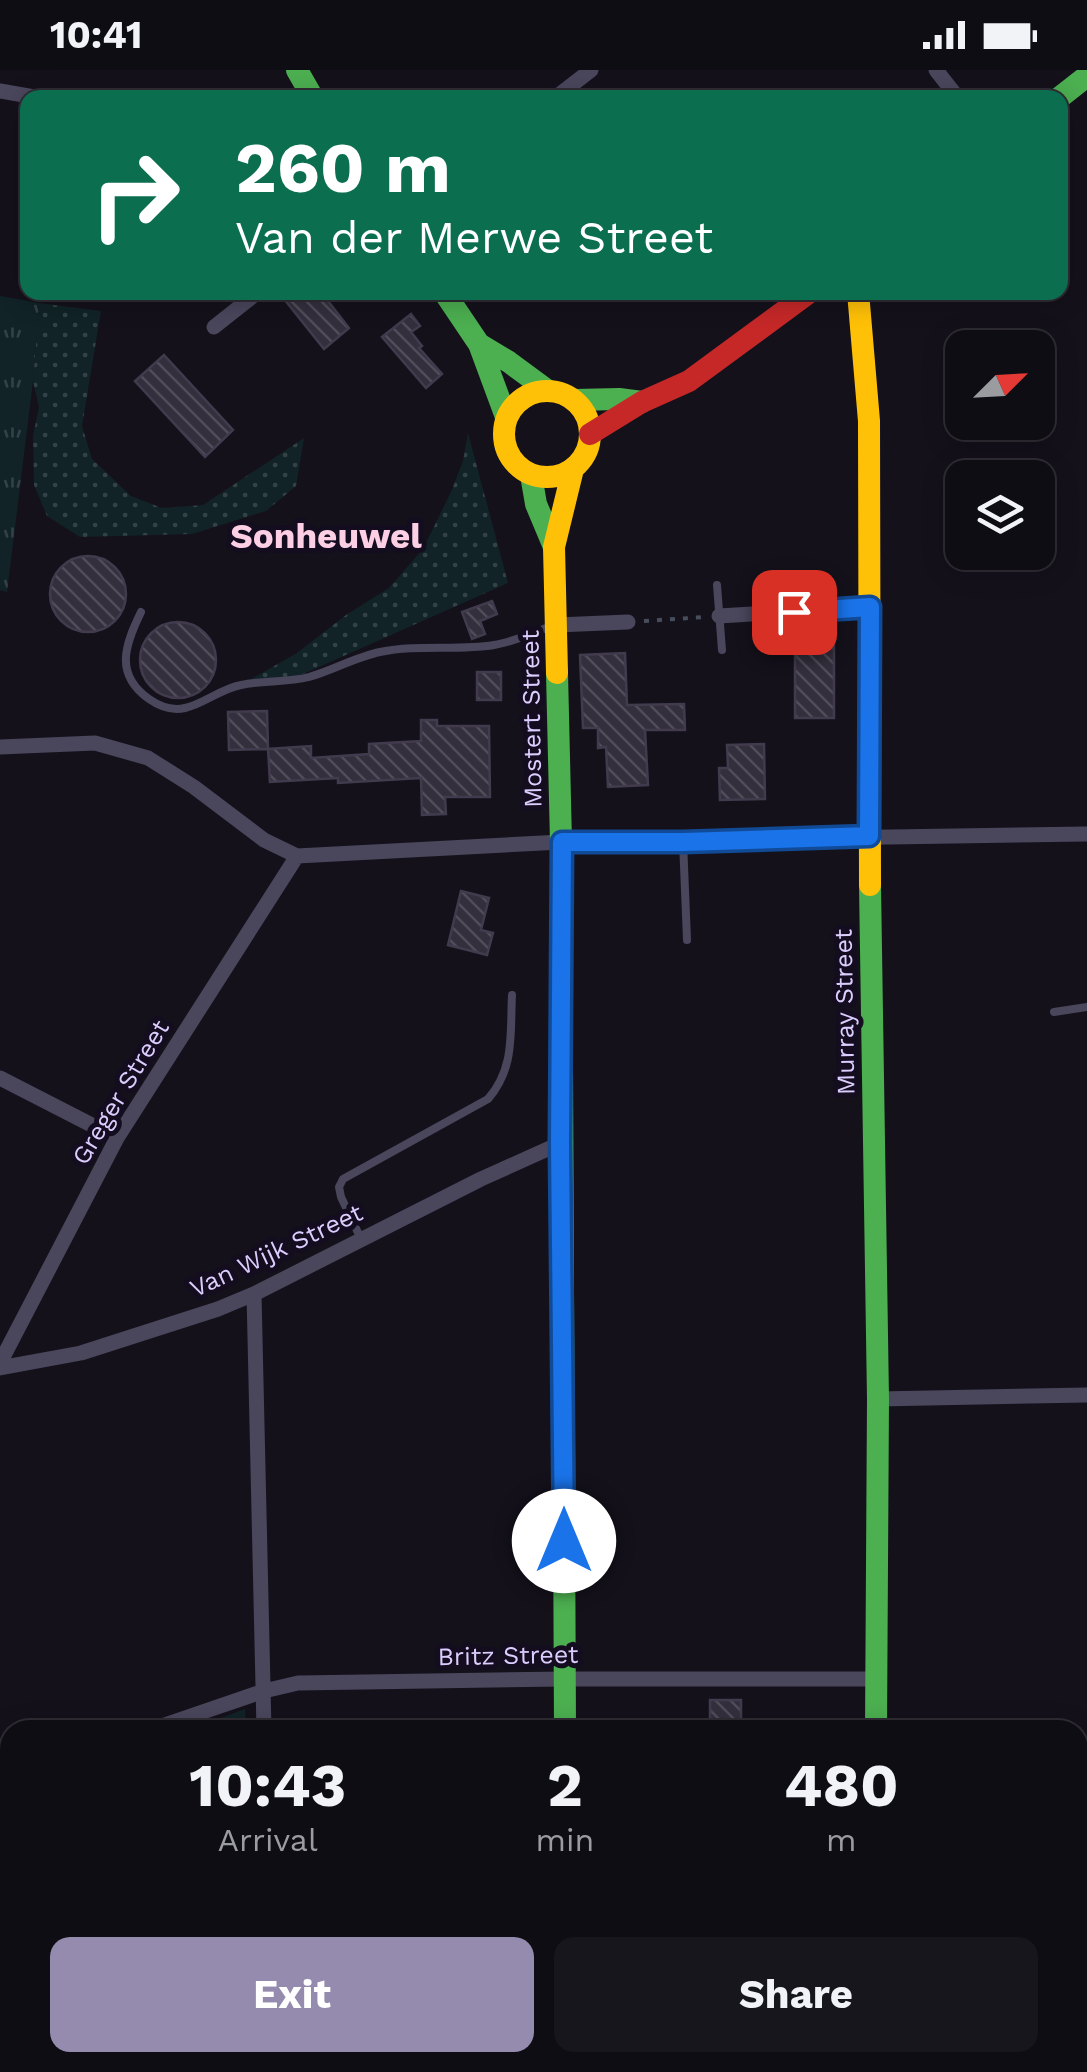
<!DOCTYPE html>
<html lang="en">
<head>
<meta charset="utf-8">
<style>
	body { margin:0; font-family:"Work Sans",sans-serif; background:#18161d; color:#f1f3f6; height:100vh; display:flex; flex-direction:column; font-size:38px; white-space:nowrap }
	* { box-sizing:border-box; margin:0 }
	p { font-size:32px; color:#9b9ca0 }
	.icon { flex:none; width:55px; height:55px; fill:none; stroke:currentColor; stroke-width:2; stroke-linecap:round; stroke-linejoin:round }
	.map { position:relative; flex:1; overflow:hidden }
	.sheet { position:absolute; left:0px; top:1650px; width:1088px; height:352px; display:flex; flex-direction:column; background:#0f0d14; border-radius:30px 30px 0 0; box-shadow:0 5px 25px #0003,0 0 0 2px #2f2d34 }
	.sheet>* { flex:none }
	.guide { position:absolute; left:20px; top:20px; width:1048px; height:210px; border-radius:20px; box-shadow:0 5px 25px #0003,0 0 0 2px #2f2d34; background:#0b6e4f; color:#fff; overflow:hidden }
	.needle { width:65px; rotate:66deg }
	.tools { position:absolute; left:945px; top:260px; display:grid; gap:20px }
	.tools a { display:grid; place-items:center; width:110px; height:110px; border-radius:20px; background:#0f0d14; box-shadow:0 5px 25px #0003,0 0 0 2px #2f2d34; font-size:50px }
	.pin { position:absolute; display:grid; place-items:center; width:85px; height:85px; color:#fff; margin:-42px; border-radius:20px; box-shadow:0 5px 15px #0006 }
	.me { position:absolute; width:110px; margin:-55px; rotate:0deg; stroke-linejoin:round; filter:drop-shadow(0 0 8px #0008) }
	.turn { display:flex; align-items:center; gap:35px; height:210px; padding:0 50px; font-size:45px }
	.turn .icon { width:130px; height:130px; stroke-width:2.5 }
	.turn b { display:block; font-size:70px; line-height:85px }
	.eta { display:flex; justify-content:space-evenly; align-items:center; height:170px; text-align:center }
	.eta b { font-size:60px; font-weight:700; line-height:70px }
	.button { display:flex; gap:20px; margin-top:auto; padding:20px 50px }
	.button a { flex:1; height:115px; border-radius:20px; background:#958bae; color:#fff; font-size:40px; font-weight:700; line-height:115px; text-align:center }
	.button a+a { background:#18161d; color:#f1f3f6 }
	.status { display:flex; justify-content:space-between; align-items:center; height:70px; padding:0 50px; background:#0f0d14; direction:ltr }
	.status svg { height:28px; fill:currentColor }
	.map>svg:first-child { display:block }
	.grass { fill:url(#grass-dots) }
	.park { fill:url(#park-tufts) }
	.garden { fill:#112327 }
	.building { fill:url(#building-back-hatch); stroke:#423b4e; stroke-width:2.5 }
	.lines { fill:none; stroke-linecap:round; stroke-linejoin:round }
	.path { stroke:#464d5c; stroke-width:4; stroke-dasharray:5 8; stroke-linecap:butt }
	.lane { stroke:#4a465c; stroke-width:8 }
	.street { stroke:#4a465c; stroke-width:15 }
	.fast { stroke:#4caf50; stroke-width:22 }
	.slow { stroke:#ffc107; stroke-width:22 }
	.jam { stroke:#c62828; stroke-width:22 }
	.route-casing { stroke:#114b97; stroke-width:25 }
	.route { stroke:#1a73e8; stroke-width:18 }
	.labels { text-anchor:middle; stroke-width:10; stroke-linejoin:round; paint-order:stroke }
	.street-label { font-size:25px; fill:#dbcdfd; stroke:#130d1f }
	.district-label { font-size:35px; font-weight:bold; fill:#fdcfe5; stroke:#130d1f }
</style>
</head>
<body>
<div class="status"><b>10:41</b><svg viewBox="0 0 49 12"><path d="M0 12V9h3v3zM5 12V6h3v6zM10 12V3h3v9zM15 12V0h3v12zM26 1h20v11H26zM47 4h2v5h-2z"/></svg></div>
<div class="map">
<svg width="1087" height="2002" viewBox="0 0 1087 2002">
	<defs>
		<pattern id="grass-dots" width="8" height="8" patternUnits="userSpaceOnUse" patternTransform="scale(2.5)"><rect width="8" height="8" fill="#112327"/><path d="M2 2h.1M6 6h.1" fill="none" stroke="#334247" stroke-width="1.8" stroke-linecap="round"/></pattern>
		<pattern id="park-tufts" width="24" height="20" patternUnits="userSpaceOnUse" patternTransform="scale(2.5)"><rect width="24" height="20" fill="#112327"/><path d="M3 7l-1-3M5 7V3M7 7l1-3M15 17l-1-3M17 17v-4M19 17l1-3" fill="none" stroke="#334247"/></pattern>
		<pattern id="building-back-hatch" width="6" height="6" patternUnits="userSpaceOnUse" patternTransform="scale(2.5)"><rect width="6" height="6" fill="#342f3d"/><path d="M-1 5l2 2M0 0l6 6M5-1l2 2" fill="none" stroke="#514c5a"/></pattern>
	</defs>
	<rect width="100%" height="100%" fill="#14111b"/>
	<path class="grass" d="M39 233 101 241 82 356 92 389 131 426 162 438 203 435 304 368 296 416 266 441 192 464 80 467 47 446 34 415 33 366 39 337 33 311Z
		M468 363 508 513 285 612 241 615 297 583 346 545 389 518 423 479 451 422 463 391Z"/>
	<path class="park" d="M0 226 39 233 33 311 7 522 0 520Z"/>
	<path class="garden" d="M245 1639 246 1660H188Z
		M10 1726V1992H262L263 2002H0V1730Z"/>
	<path class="building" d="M293 222H321L349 258 324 279 284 229Z
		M411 244 420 256 411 262 422 276 419 278 442 304 426 318 382 267Z
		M164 285 233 360 205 387 135 311Z
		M50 524a38 38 0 1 1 76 0a38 38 0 1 1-76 0Z
		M492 531 497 544 480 551 485 564 472 569 462 542Z
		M140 590a38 38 0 1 1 76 0a38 38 0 1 1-76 0Z
		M795 571 834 572V648H795Z
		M625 583 627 635 684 634 685 660H645L648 715 608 717 606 677 598 678V658H583L580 585Z
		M477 602H501V630H477Z
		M267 641 268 679 229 680 228 642Z
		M421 650H437V656H489L490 727H445L446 744 422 745 421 708 338 713V708L270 712 268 679 311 676V688L369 684V674L421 671Z
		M764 674 765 729 720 730 719 698H728L727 675Z
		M461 821 489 828 481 860 493 863 487 885 448 875Z
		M710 1630H741V1660H710Z"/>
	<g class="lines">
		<path class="path" d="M644 551 705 547"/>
		<path class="lane" d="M717 515 722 580
			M141 542C125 575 114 604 149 629 159 636 172 641 185 638 204 634 220 619 241 615 263 610 286 613 309 607 333 600 356 587 380 582 418 574 457 581 494 575 514 572 534 562 552 556
			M683 771 687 870
			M1054 942 1087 937
			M361 1169 341 1127 339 1117 343 1109 488 1029C515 998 510 964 512 925
			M0 1883 10 1892
			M69 2001 137 1992
			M243 2002 248 1992"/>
		<path class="street" d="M936 0 958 28
			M0 21 40 28
			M555 28 591 0
			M214 257 258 222
			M719 546 870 537
			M557 555 628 552
			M0 677 95 673 148 688 194 717 264 770 297 786 561 772 1087 764
			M0 1008 117 1068
			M254 1224 264 1660
			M0 1293 117 1068 297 786
			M0 1298 81 1283 218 1239 254 1224 481 1109 561 1073
			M878 1329 1087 1325
			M150 1660 264 1621 298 1613 564 1609H875
			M0 1713 10 1709
			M271 1992 272 2002
			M882 1992 884 2002"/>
		<path class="fast" d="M297 0 313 28
			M1059 28 1087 6
			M444 222 479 274 506 347
			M479 274 509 292 547 320
			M575 330 619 329 642 332
			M531 405 536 434 554 477
			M557 603 561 772 565 1660
			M870 815 878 1329 876 1660"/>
		<path class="slow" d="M858 222 869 351 870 815
			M504 364a43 43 0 1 1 86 0a43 43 0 1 1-86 0Z
			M557 603 554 477 573 399
			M571 1992 572 2002"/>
		<path class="jam" d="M590 364 642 332 689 311 810 222"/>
	</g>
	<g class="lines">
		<g class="route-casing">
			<path id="route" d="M564 1471 560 1073 562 772H683L869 766 870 537 794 542"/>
		</g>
		<use href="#route" class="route"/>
	</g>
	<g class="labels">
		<g class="street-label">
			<text transform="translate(531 649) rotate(-91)" y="9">Mostert Street</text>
			<text transform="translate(844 942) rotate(-91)" y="9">Murray Street</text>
			<text transform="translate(120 1022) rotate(-59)" y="9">Greger Street</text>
			<text transform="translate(276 1180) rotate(-25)" y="9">Van Wijk Street</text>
			<text transform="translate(508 1585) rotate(-1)" y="9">Britz Street</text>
		</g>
		<g class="district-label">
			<text x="326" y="478">Sonheuwel</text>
		</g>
	</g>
</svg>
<div class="tools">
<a><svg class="needle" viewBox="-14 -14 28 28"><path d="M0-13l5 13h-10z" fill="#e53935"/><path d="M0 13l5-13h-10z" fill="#9b9ca0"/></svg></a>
<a><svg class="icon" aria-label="layers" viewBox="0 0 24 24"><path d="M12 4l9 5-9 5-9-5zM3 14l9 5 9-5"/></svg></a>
</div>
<div class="pin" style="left:794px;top:542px;background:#d93025"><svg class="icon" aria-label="arrive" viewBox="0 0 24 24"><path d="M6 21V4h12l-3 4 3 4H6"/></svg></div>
<svg class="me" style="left:564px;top:1471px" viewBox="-20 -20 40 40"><circle r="19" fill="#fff"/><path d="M0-13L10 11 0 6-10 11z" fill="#1a73e8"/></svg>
<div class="guide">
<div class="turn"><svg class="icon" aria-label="right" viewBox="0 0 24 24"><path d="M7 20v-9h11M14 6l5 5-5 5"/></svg><div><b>260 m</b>Van der Merwe Street</div></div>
</div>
<section class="sheet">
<div class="eta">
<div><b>10:43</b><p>Arrival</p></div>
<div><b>2</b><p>min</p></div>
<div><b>480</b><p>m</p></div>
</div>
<div class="button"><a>Exit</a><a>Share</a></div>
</section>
</div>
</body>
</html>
